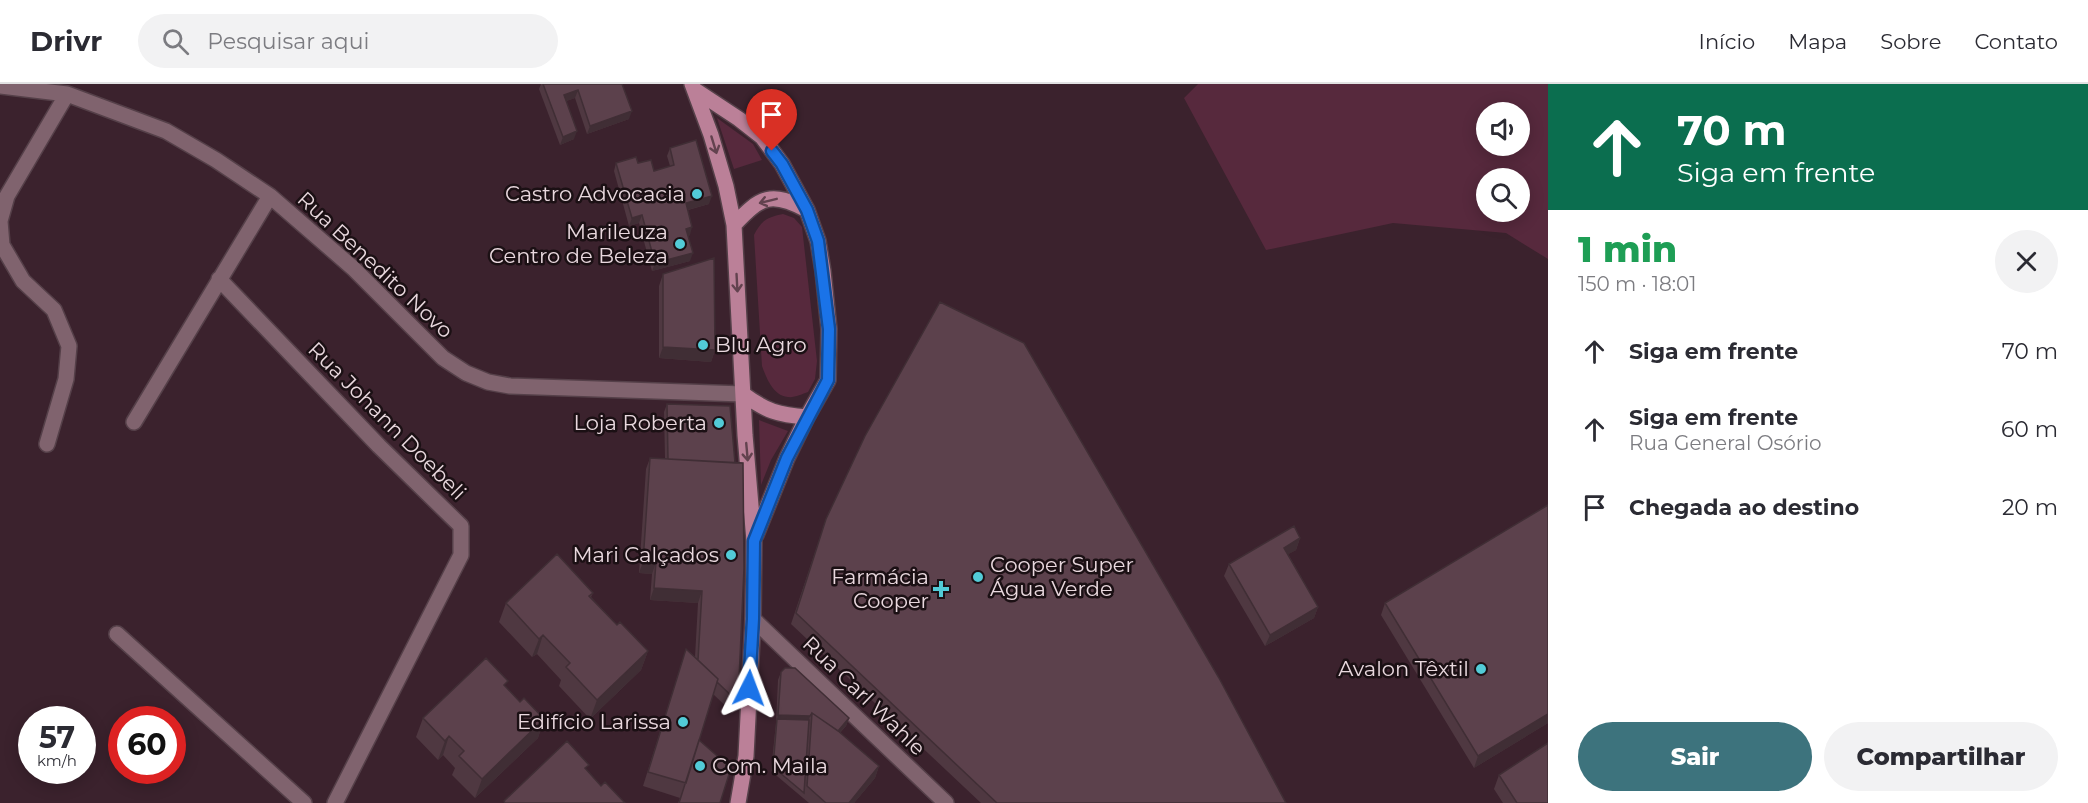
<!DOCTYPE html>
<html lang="pt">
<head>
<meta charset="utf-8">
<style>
	body { margin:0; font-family:Montserrat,sans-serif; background:#f2f2f3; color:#2b2b33; height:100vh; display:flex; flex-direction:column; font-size:22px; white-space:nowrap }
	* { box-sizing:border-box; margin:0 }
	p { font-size:20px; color:#7c7c81 }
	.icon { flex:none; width:33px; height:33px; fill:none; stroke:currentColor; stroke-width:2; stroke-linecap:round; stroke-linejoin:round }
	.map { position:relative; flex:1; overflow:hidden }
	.sheet { display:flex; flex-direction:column; background:#fff; width:540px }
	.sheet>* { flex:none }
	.hud { background:#0b6e4f; color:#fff; overflow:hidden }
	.buttons { position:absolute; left:1476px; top:18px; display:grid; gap:12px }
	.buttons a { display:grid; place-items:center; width:54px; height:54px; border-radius:50%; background:#fff; box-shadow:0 3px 15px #0003; font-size:30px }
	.speed { position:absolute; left:18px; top:622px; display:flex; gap:12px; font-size:30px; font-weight:700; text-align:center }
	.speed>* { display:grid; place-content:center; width:78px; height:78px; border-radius:50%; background:#fff; box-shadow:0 3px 15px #0003; line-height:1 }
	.speed small { font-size:15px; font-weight:400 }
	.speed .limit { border:9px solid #d22; background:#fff; color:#111 }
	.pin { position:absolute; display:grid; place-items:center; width:51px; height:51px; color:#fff; margin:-62px -26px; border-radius:50% 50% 50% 0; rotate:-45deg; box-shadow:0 0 6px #0007 }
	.pin .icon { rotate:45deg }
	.me { position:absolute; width:66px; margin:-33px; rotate:3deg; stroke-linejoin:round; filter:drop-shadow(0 0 4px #0008) }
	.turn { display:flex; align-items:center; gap:21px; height:126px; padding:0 30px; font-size:27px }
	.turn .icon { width:78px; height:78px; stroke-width:2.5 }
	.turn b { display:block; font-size:42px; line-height:51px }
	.round { display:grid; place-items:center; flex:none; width:63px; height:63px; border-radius:32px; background:#f2f2f3 }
	.head { display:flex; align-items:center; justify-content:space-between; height:102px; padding:0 30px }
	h1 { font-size:36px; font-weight:800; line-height:45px; color:#1e9e55 }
	.button { display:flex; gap:12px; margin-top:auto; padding:12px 30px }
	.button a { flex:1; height:69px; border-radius:36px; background:#3d737d; color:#fff; font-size:24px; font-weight:800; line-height:69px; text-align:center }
	.button a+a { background:#f2f2f3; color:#2b2b33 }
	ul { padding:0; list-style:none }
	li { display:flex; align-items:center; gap:18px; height:78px; padding:0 30px }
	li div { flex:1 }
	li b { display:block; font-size:22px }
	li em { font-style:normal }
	header { display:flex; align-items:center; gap:36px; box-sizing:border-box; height:84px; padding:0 30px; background:#fff; border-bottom:2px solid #e1e1e2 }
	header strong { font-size:28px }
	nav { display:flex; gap:33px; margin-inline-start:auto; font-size:21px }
	.search { width:420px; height:54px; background:#f2f2f3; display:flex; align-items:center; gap:15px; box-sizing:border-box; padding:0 21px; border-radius:33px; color:#7c7c81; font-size:22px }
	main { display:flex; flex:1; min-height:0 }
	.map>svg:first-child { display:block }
	.green { fill:#57293d; fill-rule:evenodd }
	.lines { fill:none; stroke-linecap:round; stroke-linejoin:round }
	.minor-casing { stroke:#554049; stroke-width:18 }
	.major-casing { stroke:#554049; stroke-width:18 }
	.minor { stroke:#80636e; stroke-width:15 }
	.major { stroke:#bb8098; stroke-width:15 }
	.wall { fill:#4f3841 }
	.shaded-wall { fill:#402e35 }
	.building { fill:#5c414c; stroke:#402e35; stroke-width:1.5 }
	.oneway { stroke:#63424f }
	.route-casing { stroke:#114b97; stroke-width:15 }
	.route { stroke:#1a73e8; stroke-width:10 }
	.poi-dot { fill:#52cbd7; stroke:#1b1014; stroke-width:2 }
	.labels { text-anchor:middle; stroke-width:5; stroke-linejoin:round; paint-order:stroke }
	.poi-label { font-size:21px; fill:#e9d8de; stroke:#1b1014; text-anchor:end }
	.street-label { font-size:21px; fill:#e9d8de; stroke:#1b1014 }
</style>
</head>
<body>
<header>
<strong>Drivr</strong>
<div class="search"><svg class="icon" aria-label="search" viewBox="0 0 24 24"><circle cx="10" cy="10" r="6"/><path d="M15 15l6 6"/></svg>Pesquisar aqui</div>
<nav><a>Início</a><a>Mapa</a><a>Sobre</a><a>Contato</a></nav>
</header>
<main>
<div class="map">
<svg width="1548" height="719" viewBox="0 0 1548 719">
	<rect width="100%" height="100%" fill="#3b222d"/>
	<path class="green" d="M1198 0H1548V175L1506 149 1393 139 1266 166 1184 14ZM1520 28V62H1486V28ZM1520 94V128H1486V94Z
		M717 34 753 60 762 76 734 85Z
		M783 130 794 134 802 143 817 277 815 295 808 308C802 310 794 314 788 313 773 312 766 293 762 282L754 151C761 137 767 133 783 130Z
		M759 336 788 347 771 376 761 401Z"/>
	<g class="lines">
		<g class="minor-casing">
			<path id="minor" d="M0 2 67 10 166 47 216 76 270 112 353 184 443 274 466 289 488 298 510 302 743 310
				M219 195 379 362 461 442V471L335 719
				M134 338 270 112
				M47 360 66 295 69 262 54 226 23 197 2 161 0 137 7 112 67 10
				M753 535 946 719
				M117 550 304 719"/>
		</g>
		<g class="major-casing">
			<path id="major" d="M692 0 711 51 726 102 734 141 745 351 754 457 753 535 746 672 738 719
				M695 6 739 35 762 53 782 80 807 126 818 157 823 187 829 245 828 296 807 333 787 374 756 451
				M734 141C761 112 771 107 807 126
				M743 310C766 327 778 331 807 333"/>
		</g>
		<use href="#minor" class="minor"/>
		<use href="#major" class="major"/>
	</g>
	<path class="wall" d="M541 0H622L629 35 587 50 575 14 566 17 574 55 560 61 539 5Z
		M670 64 709 120 688 126 690 151 688 152 690 177 652 187 639 139 629 142 614 87 616 79H638L654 87 670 82 667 72Z
		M663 190 715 266 711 278 659 274V202Z
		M667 320 738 618 733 629 713 610 699 656 720 719H678L680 714 643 702 686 565 695 573 698 519 650 516 652 490 639 489 646 385 650 374H665L664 328Z
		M1548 421V639L1474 684 1381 531 1385 519Z
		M826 435 1286 719H981L791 540Z
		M1300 454 1296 466 1288 470 1318 523 1314 534 1265 562 1224 492 1229 480Z
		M593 509 591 513 617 541 648 567 641 586 590 635 559 602 561 596 537 570 532 573 499 538 506 519Z
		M781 588 849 634 846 642 840 649 879 682 875 694 854 719H809L771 687 776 639 778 596Z
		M506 603 520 618 544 635 538 654 475 714 452 691 455 684 443 671 438 676 416 653 423 634Z
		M1499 691 1548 719H1503L1494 705Z"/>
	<path class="shaded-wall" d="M578 6 575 14 561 19 564 11Z
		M632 27 629 35 587 50 590 42Z
		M577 47 574 55 560 61 563 53Z
		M712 112 709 120 683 127 686 119Z
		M642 131 639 139 629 142 632 134Z
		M692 143 690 151 683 153 686 145Z
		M693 169 690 177 652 187 655 179Z
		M663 263 715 266 711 278 659 274Z
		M1300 454 1296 466 1280 475 1284 464Z
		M643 478H656L652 490 639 489Z
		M654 504 702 507 698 519 650 516Z
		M1318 523 1314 534 1265 562 1270 551Z
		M543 551 537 570 532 573 539 555Z
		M648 567 641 586 590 635 597 616Z
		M1548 630V639L1474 684 1478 672Z
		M778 631 810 632 808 640 777 635Z
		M849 634 846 642 832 657 835 649Z
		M544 635 538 654 475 714 482 695Z
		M449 652 443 671 438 676 445 657Z
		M879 682 875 694 854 719H849Z"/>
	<path class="building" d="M543 0H622L632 27 590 42 578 6 564 11 577 47 563 53Z
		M696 56 712 112 686 119 692 143 686 145 693 169 655 179 642 131 632 134 616 79 636 73 638 79 651 76 654 87 674 81 670 64Z
		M714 174 715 266 663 263V190Z
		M940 218 1024 259 1219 594 1286 719H997L796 529 826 435 865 352Z
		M667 320 730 322 735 379 668 375Z
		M650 374 743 379 744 484 738 618 717 598 718 595 698 576 702 507 654 504 656 478H643Z
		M1548 421V630L1478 672 1385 519Z
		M1294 442 1300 454 1284 464 1318 523 1270 551 1229 480Z
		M557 470 593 509 589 512 617 541 620 538 648 567 597 616 566 583 570 579 543 551 539 555 506 519Z
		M686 565 718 595 686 699 648 688Z
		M486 574 508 597 504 601 520 618 524 614 544 635 482 695 459 672 464 667 449 652 445 657 423 634Z
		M785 584H795L849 634 838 647 812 629 810 632 778 631 781 588Z
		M812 629 837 646 879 682 849 719H826L807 702Z
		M777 635 809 636 804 709 773 683Z
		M699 656 731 684 720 719H679Z
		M567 657 589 681 585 684 601 702 605 698 625 719H505L504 717Z
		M1548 659V719H1517L1499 691Z"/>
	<defs><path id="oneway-shaft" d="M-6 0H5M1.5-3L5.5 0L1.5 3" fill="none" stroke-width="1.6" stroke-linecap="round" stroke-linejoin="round" transform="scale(1.5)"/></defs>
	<g class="oneway">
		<use href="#oneway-shaft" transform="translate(714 61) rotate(73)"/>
		<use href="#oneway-shaft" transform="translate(768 117) rotate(166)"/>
		<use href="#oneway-shaft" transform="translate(737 199) rotate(87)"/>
		<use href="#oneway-shaft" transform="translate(747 368) rotate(85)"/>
	</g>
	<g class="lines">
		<g class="route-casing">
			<path id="route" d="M749 604 753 535 754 457 787 374 828 296 829 245 818 157 807 126 782 80 772 67"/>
		</g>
		<use href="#route" class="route"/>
	</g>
	<g class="poi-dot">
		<circle cx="697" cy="110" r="6"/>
		<circle cx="680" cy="160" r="6"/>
		<circle cx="703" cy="261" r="6"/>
		<circle cx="719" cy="339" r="6"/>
		<circle cx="731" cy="471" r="6"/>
		<circle cx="978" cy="493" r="6"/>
		<path d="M938 496h6v6h6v6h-6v6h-6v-6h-6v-6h6z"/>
		<circle cx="1481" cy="585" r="6"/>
		<circle cx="683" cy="638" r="6"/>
		<circle cx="700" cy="682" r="6"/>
	</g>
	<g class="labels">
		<g class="poi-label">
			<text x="685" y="117">Castro Advocacia</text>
			<text x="668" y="155">Marileuza<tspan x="668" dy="24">Centro de Beleza</tspan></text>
			<text x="715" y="268" text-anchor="start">Blu Agro</text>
			<text x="707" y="346">Loja Roberta</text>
			<text x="719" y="478">Mari Calçados</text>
			<text x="990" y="488" text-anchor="start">Cooper Super<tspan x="990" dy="24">Água Verde</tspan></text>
			<text x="929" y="500">Farmácia<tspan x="929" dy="24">Cooper</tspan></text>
			<text x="1469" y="592">Avalon Têxtil</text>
			<text x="671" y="645">Edifício Larissa</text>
			<text x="712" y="689" text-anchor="start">Com. Maila</text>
		</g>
		<g class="street-label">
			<text transform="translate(375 181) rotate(43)" y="7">Rua Benedito Novo</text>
			<text transform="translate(387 337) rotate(45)" y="7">Rua Johann Doebeli</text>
			<text transform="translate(864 612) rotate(44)" y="7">Rua Carl Wahle</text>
		</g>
	</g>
</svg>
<div class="buttons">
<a><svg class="icon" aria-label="sound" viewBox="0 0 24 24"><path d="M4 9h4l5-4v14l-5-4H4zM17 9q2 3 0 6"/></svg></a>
<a><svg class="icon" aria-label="search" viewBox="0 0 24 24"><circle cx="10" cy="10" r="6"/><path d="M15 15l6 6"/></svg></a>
</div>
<div class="speed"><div>57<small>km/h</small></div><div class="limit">60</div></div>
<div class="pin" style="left:772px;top:67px;background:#d93025"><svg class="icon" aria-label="arrive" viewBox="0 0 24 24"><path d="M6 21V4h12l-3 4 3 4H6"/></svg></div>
<svg class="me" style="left:749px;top:604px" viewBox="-20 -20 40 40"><path d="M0-17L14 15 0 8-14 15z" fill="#1a73e8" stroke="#fff" stroke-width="4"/></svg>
</div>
<section class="sheet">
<div class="hud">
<div class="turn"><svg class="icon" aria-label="ahead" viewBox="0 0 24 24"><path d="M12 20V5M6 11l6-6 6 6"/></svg><div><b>70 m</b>Siga em frente</div></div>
</div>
<div class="head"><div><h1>1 min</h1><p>150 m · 18:01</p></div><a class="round"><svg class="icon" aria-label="close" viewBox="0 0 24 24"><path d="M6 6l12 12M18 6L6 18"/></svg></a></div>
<ul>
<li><svg class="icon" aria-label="ahead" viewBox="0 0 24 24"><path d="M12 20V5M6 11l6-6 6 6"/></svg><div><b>Siga em frente</b></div><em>70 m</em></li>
<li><svg class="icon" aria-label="ahead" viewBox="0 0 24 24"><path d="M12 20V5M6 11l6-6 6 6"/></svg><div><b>Siga em frente</b><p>Rua General Osório</p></div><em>60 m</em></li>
<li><svg class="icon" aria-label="arrive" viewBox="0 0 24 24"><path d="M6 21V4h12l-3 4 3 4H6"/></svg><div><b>Chegada ao destino</b></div><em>20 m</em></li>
</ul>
<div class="button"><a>Sair</a><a>Compartilhar</a></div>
</section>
</main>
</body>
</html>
